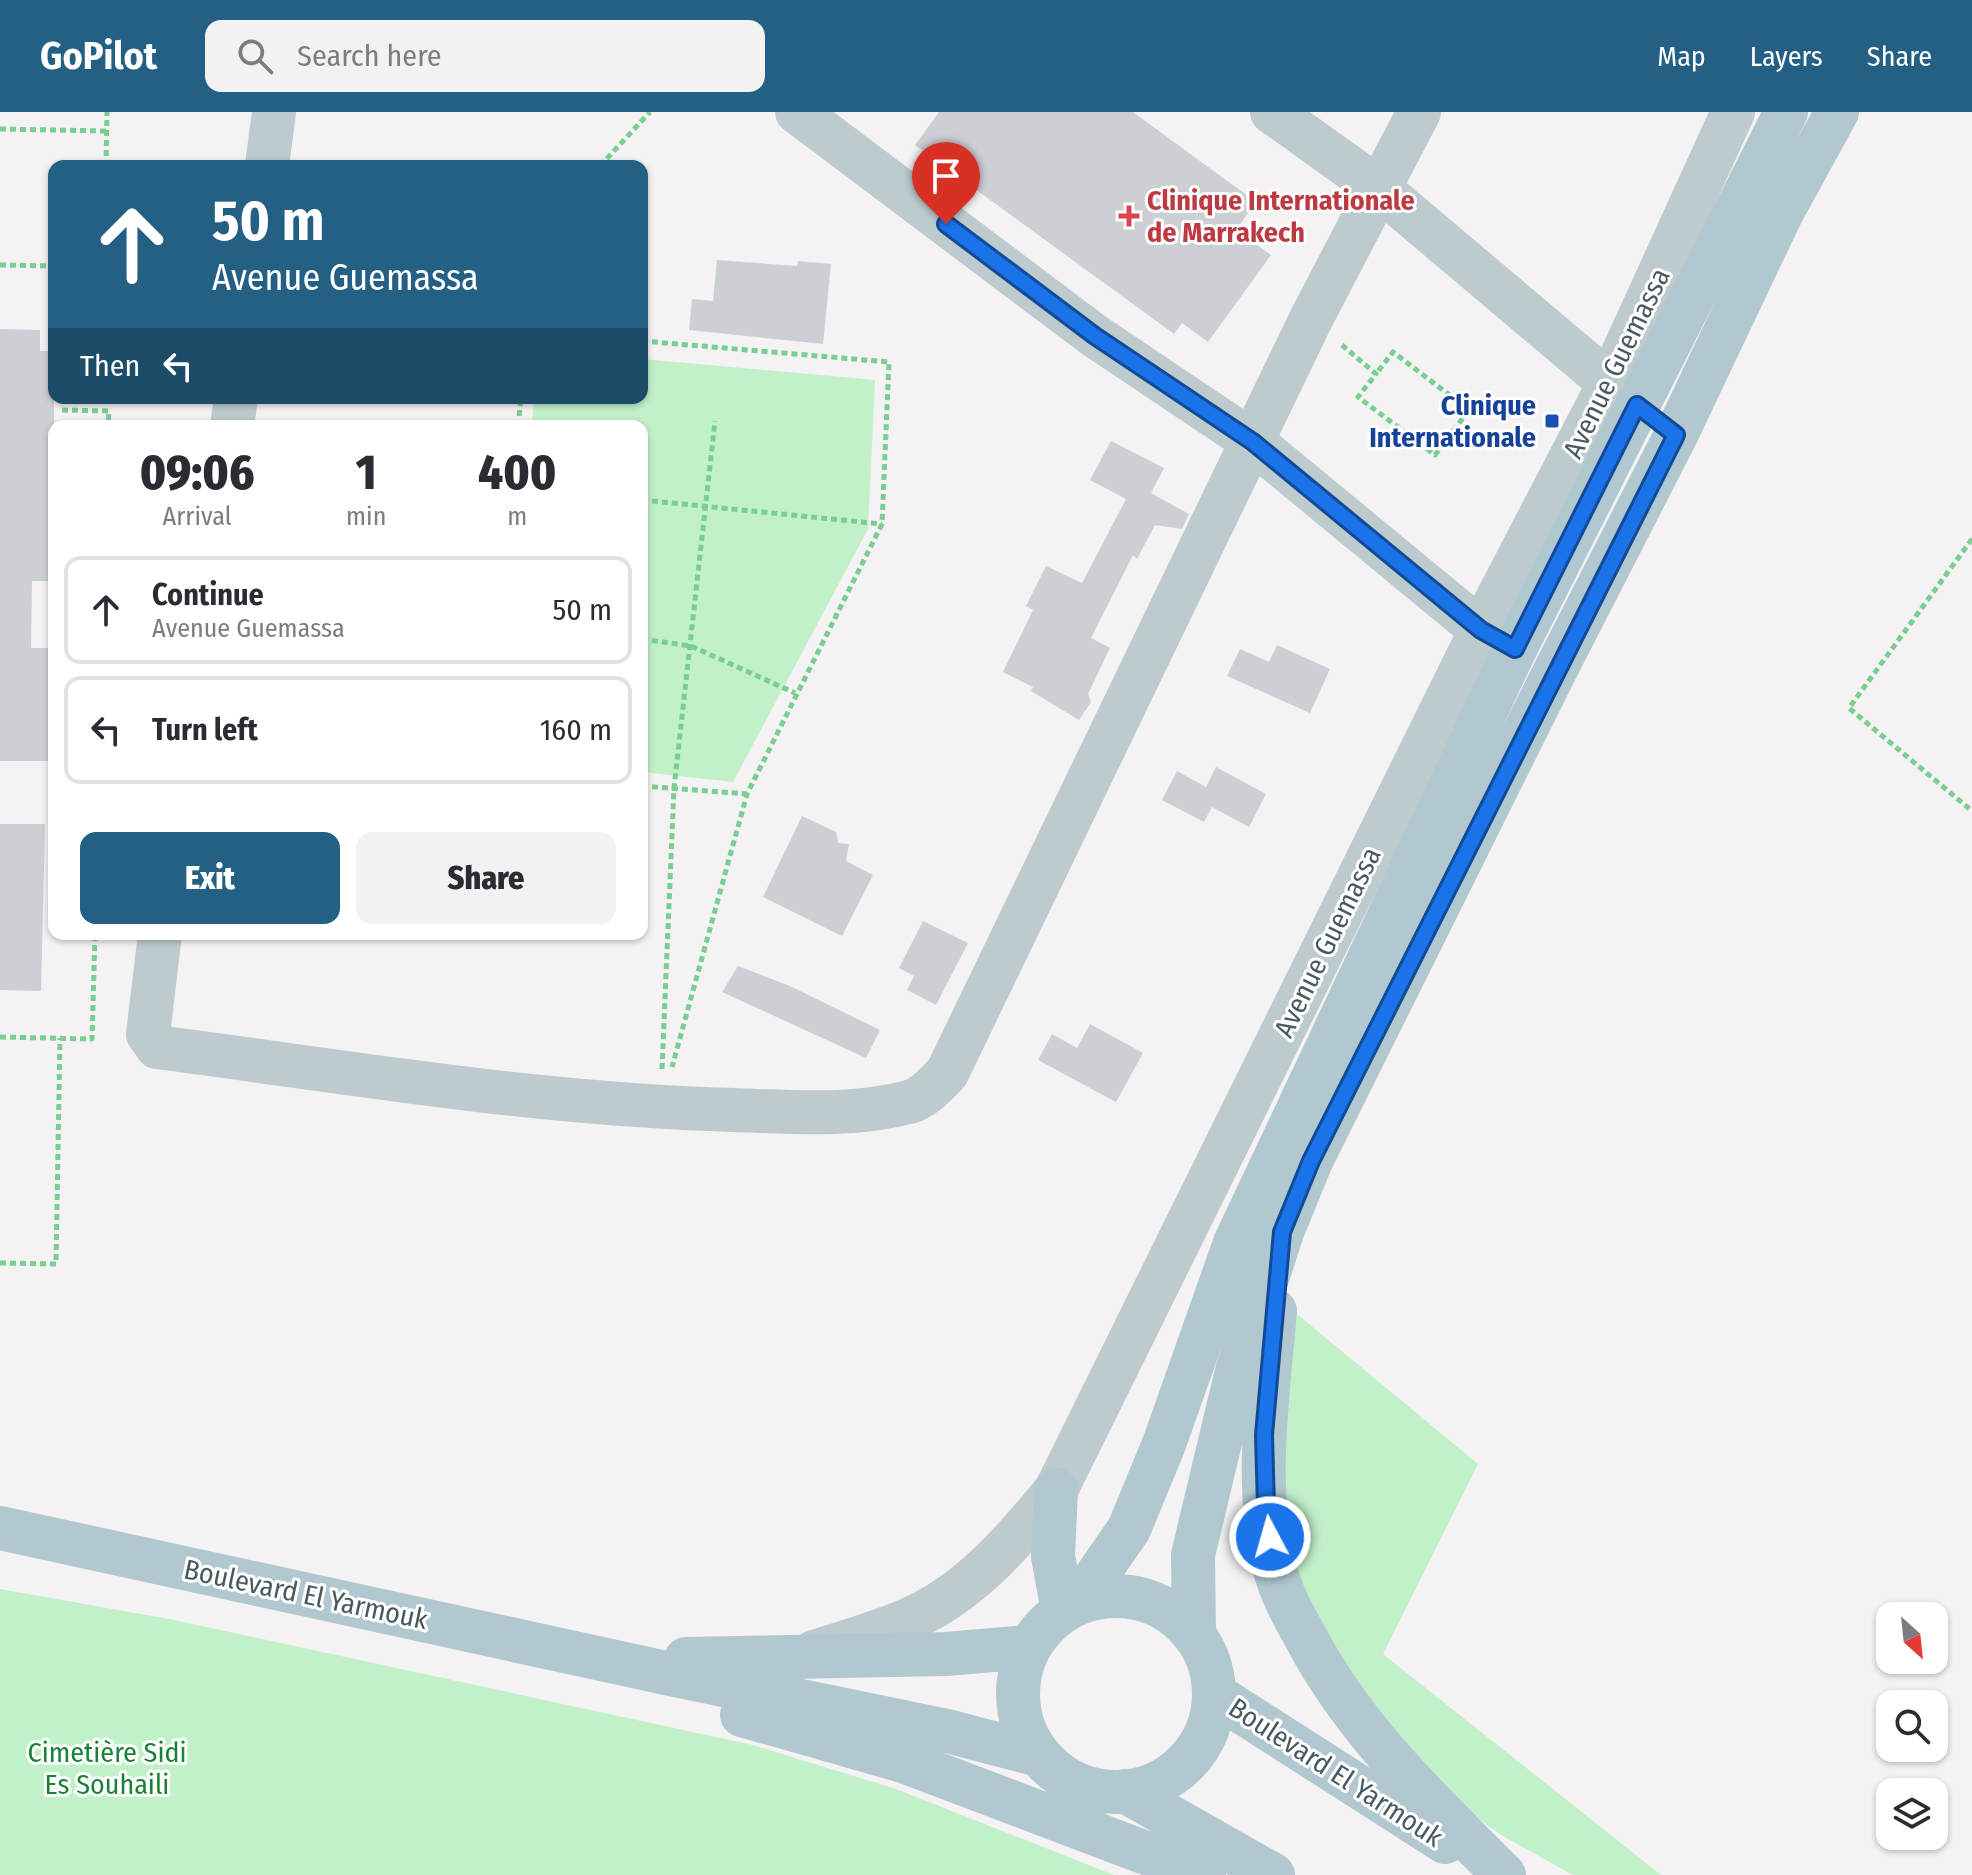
<!DOCTYPE html>
<html lang="en">
<head>
<meta charset="utf-8">
<style>
	body { margin:0; font-family:"Fira Sans Condensed",sans-serif; background:#f2f2f3; color:#2b2b33; height:100vh; display:flex; flex-direction:column; font-size:30px; white-space:nowrap }
	* { box-sizing:border-box; margin:0 }
	p { font-size:26px; color:#7c7c81 }
	.icon { flex:none; width:44px; height:44px; fill:none; stroke:currentColor; stroke-width:2; stroke-linecap:round; stroke-linejoin:round }
	.map { position:relative; flex:1; overflow:hidden }
	.panel { position:absolute; left:48px; top:308px; width:600px; height:520px; display:flex; flex-direction:column; background:#fff; border-radius:16px; box-shadow:0 2px 6px #0004 }
	.panel>* { flex:none }
	.top-card { position:absolute; left:48px; top:48px; width:600px; height:244px; border-radius:16px; box-shadow:0 2px 6px #0004; background:#236083; color:#fff; overflow:hidden }
	.needle { width:52px; rotate:153deg }
	.tools { position:absolute; left:1876px; top:1490px; display:grid; gap:16px }
	.tools a { display:grid; place-items:center; width:72px; height:72px; border-radius:16px; background:#fff; box-shadow:0 2px 6px #0004; font-size:40px }
	.pin { position:absolute; display:grid; place-items:center; width:68px; height:68px; color:#fff; margin:-82px -34px; border-radius:50% 50% 50% 0; rotate:-45deg; box-shadow:0 0 8px #0007 }
	.pin .icon { rotate:45deg }
	.me { position:absolute; width:88px; margin:-44px; rotate:354deg; stroke-linejoin:round; filter:drop-shadow(0 0 6px #0008) }
	.turn { display:flex; align-items:center; gap:28px; height:168px; padding:0 32px; font-size:36px }
	.turn .icon { width:104px; height:104px; stroke-width:2.5 }
	.turn b { display:block; font-size:56px; line-height:68px }
	.then { display:flex; align-items:center; height:76px; padding:0 32px; background:#0003; gap:16px; font-size:30px }
	.eta { display:flex; justify-content:space-evenly; align-items:center; height:136px; text-align:center }
	.eta b { font-size:48px; font-weight:800; line-height:56px }
	.primary-button { display:flex; gap:16px; margin-top:auto; padding:16px 32px }
	.primary-button a { flex:1; height:92px; border-radius:16px; background:#236083; color:#fff; font-size:32px; font-weight:800; line-height:92px; text-align:center }
	.primary-button a+a { background:#f2f2f3; color:#2b2b33 }
	ul { padding:0; list-style:none }
	li { display:flex; align-items:center; gap:24px; height:108px; margin:0 16px 12px; padding:0 16px; border:4px solid #e1e1e2; border-radius:16px }
	li div { flex:1 }
	li b { display:block; font-size:30px }
	li em { font-style:normal }
	header { display:flex; align-items:center; gap:48px; box-sizing:border-box; height:112px; padding:0 40px; background:#236083; color:#fff }
	header strong { font-size:38px }
	nav { display:flex; gap:44px; margin-inline-start:auto; font-size:28px }
	.search { width:560px; height:72px; background:#f2f2f3; display:flex; align-items:center; gap:20px; box-sizing:border-box; padding:0 28px; border-radius:16px; color:#7c7c81; font-size:30px }
	.map>svg:first-child { display:block }
	.green { fill:#c2f0c9 }
	.building { fill:#ccd0d4 }
	.lines { fill:none; stroke-linecap:round; stroke-linejoin:round }
	.path { stroke:#79ce92; stroke-width:5; stroke-dasharray:6 4; stroke-linecap:butt }
	.minor { stroke:#bdcace; stroke-width:44 }
	.major { stroke:#b2c8d0; stroke-width:44 }
	.route-casing { stroke:#114b97; stroke-width:20 }
	.route { stroke:#1a73e8; stroke-width:14 }
	.health-dot { fill:#e0444e; stroke:#fff; stroke-width:3 }
	.transit-dot { fill:#1a4fb4; stroke:#fff; stroke-width:3 }
	.labels { text-anchor:middle; stroke-width:6; stroke-linejoin:round; paint-order:stroke }
	.health-label { font-size:28px; font-weight:bold; fill:#be3a42; stroke:#fff; text-anchor:start }
	.street-label { font-size:28px; fill:#495a5f; stroke:#fff }
	.transit-label { font-size:28px; font-weight:bold; fill:#164399; stroke:#fff; text-anchor:end }
	.park-label { font-size:28px; fill:#188336; stroke:#fff }
</style>
</head>
<body>
<header>
<strong>GoPilot</strong>
<div class="search"><svg class="icon" aria-label="search" viewBox="0 0 24 24"><circle cx="10" cy="10" r="6"/><path d="M15 15l6 6"/></svg>Search here</div>
<nav><a>Map</a><a>Layers</a><a>Share</a></nav>
</header>
<div class="map">
<svg width="1972" height="1763" viewBox="0 0 1972 1763">
	<rect width="100%" height="100%" fill="#f4f2f2"/>
	<path class="green" d="M642 247 875 268 868 417 733 670 642 660V314H532L534 286H642Z
		M1286 1193 1478 1352 1383 1542 1661 1763H1573L1501 1723 1446 1683 1367 1586 1305 1495 1284 1419Z
		M0 1477 169 1507 753 1633 896 1677 1114 1763H0Z"/>
	<path class="building" d="M939 0H1133L1256 90 1236 118 1271 143 1208 230 1182 211 1174 222 915 33Z
		M717 148 797 154 798 149 831 152 823 232 689 218 692 187 713 189Z
		M0 217 40 218V239H54V469H32L31 536H54V649H0Z
		M1111 329 1164 356 1151 381 1189 402 1182 417 1155 413 1137 447 1133 443 1091 526 1110 536 1088 582 1091 590 1079 608 1031 579 1033 575 1003 560 1033 498 1026 494 1046 454 1082 471 1126 387 1090 368Z
		M1277 533 1330 557 1310 601 1227 564 1240 537 1269 550Z
		M1216 655 1266 682 1249 715 1212 695 1204 710 1162 688 1177 659 1206 675Z
		M802 704 836 720 838 731 849 732 846 749 873 763 842 824 763 785Z
		M0 712H45L41 879 0 878Z
		M923 809 968 831 936 893 907 878 914 864 899 856Z
		M738 854 790 874 880 918 866 946 722 880Z
		M1090 912 1143 941 1116 990 1038 948 1052 922 1077 936Z"/>
	<g class="lines">
		<path class="path" d="M0 17 106 19
			M106 54 107 0
			M600 54 650 0
			M0 153 54 154
			M642 229 889 250 882 412 747 682 672 955
			M1342 233 1376 262 1358 285 1435 343 1469 298 1393 240 1376 262
			M62 298 109 299 108 314
			M518 314 521 286
			M642 388 882 412
			M1972 427 1849 596 1972 699
			M642 527 691 534 795 581
			M642 674 747 682
			M0 925 92 927 95 822
			M662 957 674 676 715 309
			M0 1151 56 1152 60 926"/>
		<path class="minor" d="M797 0 1095 224 1253 330 1481 518 1505 531
			M1272 0 1381 78 1631 289
			M267 54 274 0
			M232 314 236 286
			M160 822 148 922 157 935C348 960 541 993 734 998 792 1000 852 1005 909 990 925 985 935 973 947 961L1311 207 1419 0
			M814 1540C845 1530 878 1521 908 1508 969 1482 1015 1428 1056 1378L1481 518 1609 272 1733 0"/>
		<path class="major" d="M1275 1199C1268 1282 1254 1371 1274 1454 1280 1479 1293 1503 1306 1526 1355 1619 1430 1689 1504 1763
			M1056 1378 1053 1444 1063 1499
			M0 1416 675 1563 947 1619 1039 1643
			M1018 1582a98 98 0 1 1 196 0a98 98 0 1 1-196 0Z
			M1077 1492 1129 1417 1164 1332 1235 1131 1515 537 1786 0
			M1194 1521 1193 1443 1237 1259 1282 1120 1311 1049 1555 559 1676 323 1781 102 1837 0
			M686 1547 946 1542 1029 1535
			M1214 1582 1445 1730
			M742 1603 903 1649 1204 1763
			M1125 1679 1273 1763"/>
	</g>
	<g class="lines">
		<g class="route-casing">
			<path id="route" d="M946 112 1095 224 1253 330 1481 518 1515 537 1637 293 1676 323 1311 1049 1282 1120 1264 1323 1266 1396 1270 1425"/>
		</g>
		<use href="#route" class="route"/>
	</g>
	<path class="health-dot" d="M1125 92h8v8h8v8h-8v8h-8v-8h-8v-8h8z"/>
	<rect class="transit-dot" x="1544" y="301" width="16" height="16" rx="4"/>
	<g class="labels">
		<g class="health-label">
			<text x="1147" y="98">Clinique Internationale<tspan x="1147" dy="32">de Marrakech</tspan></text>
		</g>
		<g class="street-label">
			<text transform="translate(1616 251) rotate(-64)" y="10">Avenue Guemassa</text>
			<text transform="translate(1327 830) rotate(-64)" y="10">Avenue Guemassa</text>
			<text transform="translate(306 1482) rotate(12)" y="10">Boulevard El Yarmouk</text>
			<text transform="translate(1336 1660) rotate(33)" y="10">Boulevard El Yarmouk</text>
		</g>
		<g class="transit-label">
			<text x="1536" y="303">Clinique<tspan x="1536" dy="32">Internationale</tspan></text>
		</g>
		<g class="park-label">
			<text x="107" y="1650">Cimetière Sidi<tspan x="107" dy="32">Es Souhaili</tspan></text>
		</g>
	</g>
</svg>
<div class="tools">
<a><svg class="needle" viewBox="-14 -14 28 28"><path d="M0-13l5 13h-10z" fill="#e53935"/><path d="M0 13l5-13h-10z" fill="#7c7c81"/></svg></a>
<a><svg class="icon" aria-label="search" viewBox="0 0 24 24"><circle cx="10" cy="10" r="6"/><path d="M15 15l6 6"/></svg></a>
<a><svg class="icon" aria-label="layers" viewBox="0 0 24 24"><path d="M12 4l9 5-9 5-9-5zM3 14l9 5 9-5"/></svg></a>
</div>
<div class="pin" style="left:946px;top:112px;background:#d93025"><svg class="icon" aria-label="arrive" viewBox="0 0 24 24"><path d="M6 21V4h12l-3 4 3 4H6"/></svg></div>
<svg class="me" style="left:1270px;top:1425px" viewBox="-20 -20 40 40"><circle r="17" fill="#1a73e8" stroke="#fff" stroke-width="3"/><path d="M0-11L8 9 0 5-8 9z" fill="#fff"/></svg>
<div class="top-card">
<div class="turn"><svg class="icon" aria-label="ahead" viewBox="0 0 24 24"><path d="M12 20V5M6 11l6-6 6 6"/></svg><div><b>50 m</b>Avenue Guemassa</div></div>
<div class="then">Then<svg class="icon" aria-label="left" viewBox="0 0 24 24"><path d="M17 20v-9H6M10 6l-5 5 5 5"/></svg></div>
</div>
<section class="panel">
<div class="eta">
<div><b>09:06</b><p>Arrival</p></div>
<div><b>1</b><p>min</p></div>
<div><b>400</b><p>m</p></div>
</div>
<ul>
<li><svg class="icon" aria-label="ahead" viewBox="0 0 24 24"><path d="M12 20V5M6 11l6-6 6 6"/></svg><div><b>Continue</b><p>Avenue Guemassa</p></div><em>50 m</em></li>
<li><svg class="icon" aria-label="left" viewBox="0 0 24 24"><path d="M17 20v-9H6M10 6l-5 5 5 5"/></svg><div><b>Turn left</b></div><em>160 m</em></li>
</ul>
<div class="primary-button"><a>Exit</a><a>Share</a></div>
</section>
</div>
</body>
</html>
